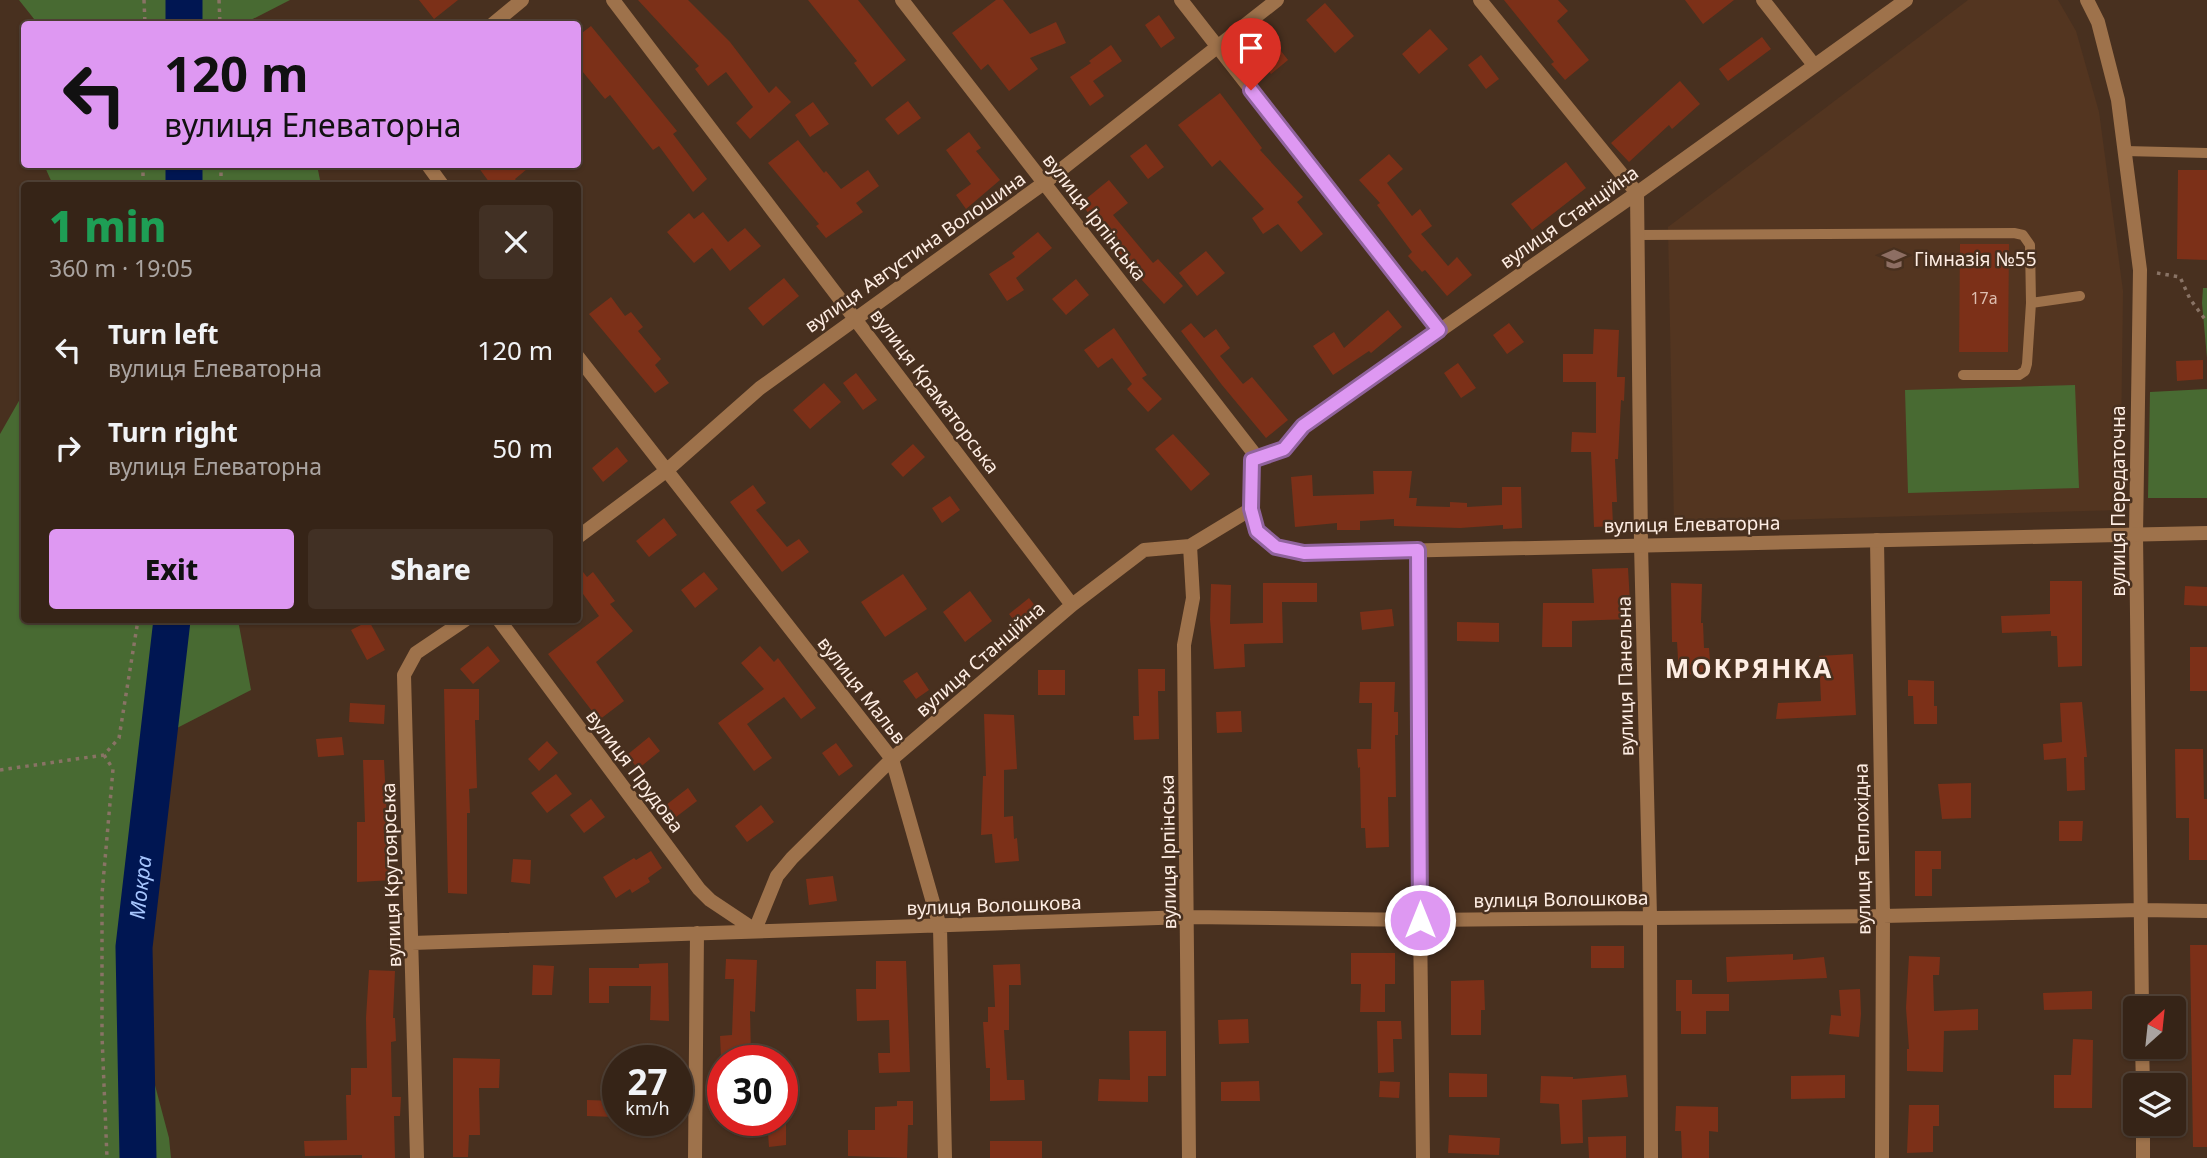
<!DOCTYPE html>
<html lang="en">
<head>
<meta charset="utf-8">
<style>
	body { margin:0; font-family:"Noto Sans",sans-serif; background:#413024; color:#f1f3f6; height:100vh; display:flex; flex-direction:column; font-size:26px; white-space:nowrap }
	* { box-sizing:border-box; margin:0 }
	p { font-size:23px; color:#aaa4a1 }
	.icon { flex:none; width:38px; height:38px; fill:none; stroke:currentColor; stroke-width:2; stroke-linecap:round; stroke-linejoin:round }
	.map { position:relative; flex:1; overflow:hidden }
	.details { position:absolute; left:21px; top:182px; width:560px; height:441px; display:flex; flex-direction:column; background:#362417; border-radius:7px; box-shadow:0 2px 5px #0004,0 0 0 2px #504136 }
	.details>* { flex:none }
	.hud { position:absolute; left:21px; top:21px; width:560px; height:147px; border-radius:7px; box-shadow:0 2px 5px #0004,0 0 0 2px #504136; background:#de98f2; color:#111; overflow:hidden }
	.needle { width:46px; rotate:27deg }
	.buttons { position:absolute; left:2123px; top:996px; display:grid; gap:14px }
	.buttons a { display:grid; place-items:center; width:63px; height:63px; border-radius:7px; background:#362417; box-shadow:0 2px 5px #0004,0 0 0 2px #504136; font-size:35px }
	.speed { position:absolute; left:602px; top:1045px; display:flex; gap:14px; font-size:35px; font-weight:700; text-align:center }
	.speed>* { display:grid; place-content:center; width:91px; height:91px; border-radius:50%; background:#362417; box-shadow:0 2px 5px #0004,0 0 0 2px #504136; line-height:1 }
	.speed small { font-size:18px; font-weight:400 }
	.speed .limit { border:10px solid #d22; background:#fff; color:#111 }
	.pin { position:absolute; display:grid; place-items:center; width:60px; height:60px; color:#fff; margin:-72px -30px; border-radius:50% 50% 50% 0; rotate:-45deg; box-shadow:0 0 7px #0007 }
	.pin .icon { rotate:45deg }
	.me { position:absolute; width:77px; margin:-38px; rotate:0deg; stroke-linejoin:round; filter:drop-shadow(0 0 5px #0008) }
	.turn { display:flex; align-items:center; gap:24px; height:147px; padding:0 28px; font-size:32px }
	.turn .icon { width:91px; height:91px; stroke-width:2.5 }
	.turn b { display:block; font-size:49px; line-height:60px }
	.round { display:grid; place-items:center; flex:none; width:74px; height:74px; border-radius:7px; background:#413024 }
	.summary { display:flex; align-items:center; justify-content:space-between; height:119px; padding:0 28px }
	h1 { font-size:42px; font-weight:800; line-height:52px; color:#1e9e55 }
	.button { display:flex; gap:14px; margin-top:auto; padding:14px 28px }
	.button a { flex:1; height:80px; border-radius:7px; background:#de98f2; color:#111; font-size:28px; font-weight:800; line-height:80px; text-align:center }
	.button a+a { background:#413024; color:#f1f3f6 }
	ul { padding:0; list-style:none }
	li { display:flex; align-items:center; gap:21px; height:98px; padding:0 28px }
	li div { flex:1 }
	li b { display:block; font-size:26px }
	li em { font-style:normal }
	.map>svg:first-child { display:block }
	.built { fill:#533520 }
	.green { fill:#486a32 }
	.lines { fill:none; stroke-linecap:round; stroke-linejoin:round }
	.river { stroke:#001652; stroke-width:37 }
	.building { fill:#7c3018 }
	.path { stroke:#897365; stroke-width:3.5; stroke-dasharray:3.5 5; stroke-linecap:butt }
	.service { stroke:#9e724b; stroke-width:10 }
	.minor { stroke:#9e724b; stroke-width:14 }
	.tertiary { stroke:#9e724b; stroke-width:14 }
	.route-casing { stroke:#90639d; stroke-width:18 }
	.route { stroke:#de98f2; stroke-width:12 }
	.labels { text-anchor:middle; stroke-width:5; stroke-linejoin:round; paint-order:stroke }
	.number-label { font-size:16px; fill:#debeb0 }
	.street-label { font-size:19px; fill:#feede3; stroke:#48301f }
	.poi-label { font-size:19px; fill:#feede3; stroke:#48301f; text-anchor:start }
	.water-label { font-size:21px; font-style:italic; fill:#a6c5fd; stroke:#48301f }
	.district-label { font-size:26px; font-weight:bold; letter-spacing:2px; fill:#feede3; stroke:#48301f }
</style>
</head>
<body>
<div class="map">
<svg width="2207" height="1158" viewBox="0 0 2207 1158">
	<rect width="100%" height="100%" fill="#48301f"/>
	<path class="built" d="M1968 0H2058L2076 31 2099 112 2123 291 2120 510 1674 523 1668 227Z"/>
	<path class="green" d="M19 0H290L243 24H38Z
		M44 165H317L321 185H53Z
		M2203 288H2207V358L2202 303Z
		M2075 385 2079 488 1908 493 1905 390Z
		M2207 389V498H2148L2150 392Z
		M24 392V620H238L251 690 142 746 118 946 169 1138 171 1158H0V434Z"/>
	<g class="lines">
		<g class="river">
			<path d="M184 0V24"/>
			<path d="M184 164V186"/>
			<path id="s1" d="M138 1158 134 947 172 620"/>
		</g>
	</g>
	<path class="building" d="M419 0H458L434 19Z
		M638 0H688L730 42 769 93 776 86 791 102 750 139 736 123 753 107 726 72 708 86 695 69 699 66Z
		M808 0H858L906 60 872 87 854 63 857 61Z
		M996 0H1003L1030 34 1056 22 1066 43 1030 58 1038 69 1009 91 988 64 981 70 952 33Z
		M1504 0H1558L1568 11 1557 21 1589 60 1565 80 1551 64 1554 62Z
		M1685 0H1734L1703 24Z
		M1325 3 1354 36 1335 53 1306 20Z
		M1159 15 1175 38 1161 48 1145 25Z
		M591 26 677 131 673 134 707 179 693 192 659 146 653 150 610 95 605 99 578 66V36Z
		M1430 29 1448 49 1419 74 1402 54Z
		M1762 37 1771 49 1728 81 1719 69Z
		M1274 42 1288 60 1271 74 1256 56Z
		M1111 45 1122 61 1093 81 1104 96 1090 106 1070 77 1091 63 1089 61Z
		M1481 55 1499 79 1486 89 1468 65Z
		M1680 81 1700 104 1672 129 1669 125 1629 162 1611 143Z
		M1220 93 1262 148 1260 150 1303 197 1297 202 1323 234 1301 252 1278 224 1263 234 1252 218 1264 209 1220 160 1212 167 1178 125Z
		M908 101 921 118 898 135 885 119Z
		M813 102 829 124 810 137 795 115Z
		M969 132 981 148 976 151 1000 180 966 209 956 195 971 184 946 150Z
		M798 140 824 173 826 171 841 189 868 170 879 186 856 203 863 212 826 238 816 226 819 224 768 163Z
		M1146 144 1164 167 1148 179 1130 156Z
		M1389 154 1403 169 1387 183 1412 216 1420 209 1432 226 1421 234 1448 266 1457 257 1472 275 1447 296 1425 270 1422 272 1408 256 1412 252 1377 205 1380 203 1359 180Z
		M1566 162 1586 188 1532 230 1511 204Z
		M476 164H533L515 179 520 186H492Z
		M2178 170H2207V260L2177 259Z
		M1109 180 1128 203 1113 215 1153 263 1158 259 1183 286 1164 304 1118 254 1081 203Z
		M703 212 728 242 745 228 761 246 730 271 712 248 694 263 667 232 689 213 694 219Z
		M1038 232 1052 248 1016 278 1024 290 1007 301 989 274 1015 257 1012 253Z
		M1960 244H2009L2008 352H1959Z
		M1206 251 1225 273 1197 296 1179 273Z
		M784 278 799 296 763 326 748 308Z
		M1076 279 1089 295 1066 315 1052 299Z
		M611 297 625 316 631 312 643 327 638 331 661 359 655 365 669 383 655 393 589 314Z
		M1388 310 1402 327 1371 353 1369 351 1333 375 1313 346 1334 332 1344 348Z
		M1191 323 1204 338 1216 329 1230 348 1220 356 1243 384 1252 377 1288 420 1266 438 1222 385 1181 331Z
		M1509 323 1524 342 1507 354 1493 335Z
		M1114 328 1147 375 1142 378 1162 399 1148 412 1127 389 1132 384 1112 358 1098 368 1084 350Z
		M1594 329 1619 330 1617 377H1625L1624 401 1621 400 1618 459H1615L1617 502H1612L1613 526 1594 527 1591 452H1571L1572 432 1596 433V382H1563V354H1593Z
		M2203 360V379L2177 381 2176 361Z
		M1458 363 1476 388 1461 398 1444 373Z
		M856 373 877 400 863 410 843 383Z
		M824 383 841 402 810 429 793 410Z
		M1173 434 1210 474 1191 491 1155 449Z
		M913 444 925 457 903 477 891 464Z
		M617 447 628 461 603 482 592 468Z
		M1373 471H1412L1409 498H1417L1416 506 1450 507V502L1467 503V507L1502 505V487H1521L1522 528 1503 529V525L1460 528 1394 526V519L1360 521V530H1337V523L1295 527 1291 477 1312 475 1313 496 1374 494Z
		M753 485 766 503 756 510 787 547 799 539 809 552 782 572 730 502Z
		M950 496 960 510 942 523 932 508Z
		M664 518 677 535 649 557 636 541Z
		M1628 568 1631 619 1572 621V647H1542L1543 603H1594L1592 569Z
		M583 572 587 577 593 572 615 601 610 604 633 631 596 662 624 701 599 720 548 654 599 616 578 587V576Z
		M704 572 718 589 695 608 681 590Z
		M903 574 927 609 885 637 861 602Z
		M2050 581H2082V666L2058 667 2057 636H2051V631L2002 633 2001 616 2050 614Z
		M1263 583H1317V602H1282L1283 643 1244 644 1245 667 1214 669 1210 619 1211 584 1231 585 1230 624 1263 623Z
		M1671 583 1702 584 1701 623H1703L1704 648H1709L1711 673 1679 675 1677 642H1672Z
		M2185 586 2207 587V606L2184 605Z
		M970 591 992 621 965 642 943 612Z
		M1029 598 1039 611 1020 628 1009 614Z
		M1392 609 1394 626 1362 630 1360 612Z
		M369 621 385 650 367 660 351 630Z
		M1457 622 1499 623V642L1457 641Z
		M488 646 500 661 473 684 460 669Z
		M760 646 774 662 778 658 816 708 801 719 784 697 747 724 772 758 754 771 718 723 764 689 741 663Z
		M2190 647H2207V691H2190Z
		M1853 654 1856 715 1776 719 1778 703 1821 701 1819 656Z
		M1138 669H1165V691H1158L1159 739 1134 740 1133 716H1139Z
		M1038 670H1065V695H1038Z
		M917 672 929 690 916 699 903 681Z
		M1908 680 1934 681V706H1937V724H1914L1913 696H1908Z
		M1360 682H1395L1394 712H1398V735H1395L1396 797H1388L1389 847 1366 848 1365 828H1361L1360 767 1358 768 1357 749H1371L1372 703H1359Z
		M444 689H479V720H475L477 788 469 789 470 813H467V894L448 893Z
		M2082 702 2087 757H2084L2085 790 2067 791 2066 758 2044 760 2043 744 2062 742 2060 703Z
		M350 703 385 705 384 724 349 722Z
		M1241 711 1242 732 1217 733 1216 712Z
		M984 714 1014 715 1017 769 1004 770V817L1013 816 1014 839 1017 838 1019 861 995 863 992 834 981 835 983 776H986Z
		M342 737 344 755 318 757 316 739Z
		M649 737 660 751 638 769 627 755Z
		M547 741 558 753 539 771 528 759Z
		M836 743 853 766 839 776 822 753Z
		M2175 749H2203L2204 799H2207V860H2189V818H2176Z
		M363 760H384L389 861H391L393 880 357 882V822H365Z
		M556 774 572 794 547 813 531 793Z
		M1971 783V818L1942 819 1938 784Z
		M688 788 697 801 676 817 666 805Z
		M591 799 605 817 584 833 570 815Z
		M761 805 774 822 747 842 735 826Z
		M2059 821H2083L2082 841H2059Z
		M651 851 662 868 648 878 650 882 632 893 630 889 616 898 603 877 634 858 636 860Z
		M1915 851H1941V869H1932V896H1915Z
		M513 859 531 860 530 884 511 882Z
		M833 876 837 901 809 905 806 879Z
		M2190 945H2207V1147H2193Z
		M1591 946H1624V968H1591Z
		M1351 953H1395V984H1385V1012H1360L1361 984H1351Z
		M1793 954V960L1824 957 1827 978 1727 982 1726 957Z
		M1909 956 1940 957 1939 975H1933L1934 1011 1978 1009V1030L1944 1031 1943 1072 1907 1071V1049H1909L1906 1008Z
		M726 959 757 960 755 1012 750 1011 751 1056 721 1057 720 1036 732 1035 734 979H725Z
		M876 961H906L910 1072 879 1073 878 1053H890L889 1020 857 1021 856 989H876Z
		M668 963 669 1021 650 1020 651 986H609V1003H589V968H639V964Z
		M1020 964 1021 985H1009V1030H1004L1007 1080H1024L1025 1100 990 1101V1068H986L983 1022H988V1007H995L993 965Z
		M533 965 554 966 552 995H532Z
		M369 970 395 971 393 1018H395L396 1041 391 1042 392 1097H401L400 1116H394L395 1158H362V1155L305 1156 304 1141 347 1140 346 1095H351V1068H367L366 1018Z
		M1484 980 1485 1010H1481V1035H1451V981Z
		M1676 980H1692V994H1729V1011H1706V1034H1681V1011H1676Z
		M1860 989 1861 1014 1859 1037 1829 1034 1831 1015 1841 1016 1839 990Z
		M2092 991V1009L2044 1010 2043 993Z
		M1248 1019 1249 1043 1219 1044 1218 1020Z
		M1377 1021H1401L1402 1039H1393L1394 1072 1378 1073Z
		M1129 1031H1166V1076H1148V1102L1098 1101 1099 1079 1130 1080Z
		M2073 1039 2093 1040 2092 1108H2054V1075H2071Z
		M453 1058 500 1059 499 1088H479L480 1135H469L468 1157H453Z
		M1449 1073 1487 1074V1097H1449Z
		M1626 1075 1628 1097 1582 1100 1583 1143 1561 1144 1559 1104 1540 1103 1541 1076 1573 1077V1079Z
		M1845 1075V1098L1791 1099V1076Z
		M1259 1081 1260 1101H1221V1082Z
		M1380 1081 1400 1082 1399 1098 1379 1097Z
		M587 1100 616 1101 615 1117 587 1116Z
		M897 1101H913V1125H908L907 1158 848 1156V1130H875V1107L897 1106Z
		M1909 1105H1939V1126H1933V1152L1907 1153Z
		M1676 1106 1718 1107V1132L1709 1131V1158H1682L1681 1131H1675Z
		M767 1120H786V1145L769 1147Z
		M1449 1135 1500 1138 1499 1155 1448 1153Z
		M1626 1136V1158H1589L1588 1137Z
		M990 1141H1042V1158H990Z"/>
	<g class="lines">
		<path class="path" d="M144 0 145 24
			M219 0 220 24
			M143 164V186
			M221 164V186
			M2157 273 2180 277 2190 299 2207 322
			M104 755 113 769 102 894V1036L107 1158
			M0 770 104 755 119 738 138 620"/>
		<path class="service" d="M2125 151 2207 153
			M1637 235 2014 233 2023 235 2030 245 2031 303 2027 364 2025 371 2019 375H1963
			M2031 303 2080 296"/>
		<path class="minor" d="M613 0 1072 605
			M1181 0 1439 330
			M1480 0 1637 193 1641 544 1650 917 1651 1158
			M1763 0 1814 65
			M2087 0 2098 22 2118 100 2140 270 2136 535 2142 1008
			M493 24 522 0
			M427 164 443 186
			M578 357 892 759 940 927 945 1158
			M1252 460 1284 449 1303 426 1637 193 1906 0
			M578 537 666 471 760 388 1044 183 1277 0
			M1877 540 1883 916 1882 1158
			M1418 550 1420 920 1423 1158
			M499 620 699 889 710 900 755 930 777 876 792 858 892 759 1072 605 1144 550 1190 546 1251 509
			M412 943 1188 917 1420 920 1883 916 2141 910 2207 911
			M2142 1046 2143 1085
			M2143 1124V1158
			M417 1158 404 675 416 653 465 620
			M695 1158 697 933
			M1189 1158 1184 645 1193 598 1190 546"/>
		<path class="tertiary" d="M902 0 1253 452C1251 483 1242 532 1277 547 1285 551 1296 551 1304 553L2207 533"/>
	</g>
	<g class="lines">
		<g class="route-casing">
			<path id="route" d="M1251 90 1439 330 1303 426 1284 449 1252 460 1251 509 1257 531 1276 547 1304 553 1418 550 1420 920"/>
		</g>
		<use href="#route" class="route"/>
	</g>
	<defs>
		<g id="school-bare" transform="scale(1.89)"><path d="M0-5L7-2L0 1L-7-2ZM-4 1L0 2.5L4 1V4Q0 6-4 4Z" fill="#8d6e63" stroke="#48301f" stroke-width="2.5" paint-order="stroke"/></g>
	</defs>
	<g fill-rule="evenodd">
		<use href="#school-bare" x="1894" y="259"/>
	</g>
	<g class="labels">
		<g class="number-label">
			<text x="1984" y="304">17а</text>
		</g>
		<g class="street-label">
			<text transform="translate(1095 217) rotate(52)" y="7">вулиця Ірпінська</text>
			<text transform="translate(1569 217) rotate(-35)" y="7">вулиця Станційна</text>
			<text transform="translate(915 252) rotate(-35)" y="7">вулиця Августина Волошина</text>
			<text transform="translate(935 391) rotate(53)" y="7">вулиця Краматорська</text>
			<text transform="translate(2118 501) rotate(-90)" y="7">вулиця Передаточна</text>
			<text transform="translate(1692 524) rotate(-1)" y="7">вулиця Елеваторна</text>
			<text transform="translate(980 659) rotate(-41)" y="7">вулиця Станційна</text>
			<text transform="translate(1625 676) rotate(-91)" y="7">вулиця Панельна</text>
			<text transform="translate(862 690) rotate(52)" y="7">вулиця Мальв</text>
			<text transform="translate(635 771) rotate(53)" y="7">вулиця Прудова</text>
			<text transform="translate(1862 849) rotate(-91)" y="7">вулиця Теплохідна</text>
			<text transform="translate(1168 852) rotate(-91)" y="7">вулиця Ірпінська</text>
			<text transform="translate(391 875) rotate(-92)" y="7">вулиця Крутоярська</text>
			<text transform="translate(1561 899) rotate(-1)" y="7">вулиця Волошкова</text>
			<text transform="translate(994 905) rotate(-2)" y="7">вулиця Волошкова</text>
		</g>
		<g class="poi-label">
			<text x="1914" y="266">Гімназія №55</text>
		</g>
		<g class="water-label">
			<text dy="7" stroke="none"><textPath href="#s1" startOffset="271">Мокра</textPath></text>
		</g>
		<g class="district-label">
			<text x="1749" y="678">МОКРЯНКА</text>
		</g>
	</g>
</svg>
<div class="buttons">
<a><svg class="needle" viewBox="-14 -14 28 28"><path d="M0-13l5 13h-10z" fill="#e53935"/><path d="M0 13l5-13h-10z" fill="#aaa4a1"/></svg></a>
<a><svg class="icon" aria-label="layers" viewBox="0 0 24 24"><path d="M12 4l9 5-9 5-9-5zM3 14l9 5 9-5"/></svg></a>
</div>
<div class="speed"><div>27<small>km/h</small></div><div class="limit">30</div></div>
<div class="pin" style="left:1251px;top:90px;background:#d93025"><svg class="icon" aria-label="arrive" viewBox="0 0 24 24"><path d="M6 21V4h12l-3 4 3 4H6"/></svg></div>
<svg class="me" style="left:1420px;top:920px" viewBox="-20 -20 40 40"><circle r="17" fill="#de98f2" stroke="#fff" stroke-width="3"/><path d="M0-11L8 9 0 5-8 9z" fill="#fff"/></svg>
<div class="hud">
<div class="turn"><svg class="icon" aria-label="left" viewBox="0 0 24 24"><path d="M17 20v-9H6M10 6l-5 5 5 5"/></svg><div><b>120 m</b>вулиця Елеваторна</div></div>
</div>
<section class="details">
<div class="summary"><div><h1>1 min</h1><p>360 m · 19:05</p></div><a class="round"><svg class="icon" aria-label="close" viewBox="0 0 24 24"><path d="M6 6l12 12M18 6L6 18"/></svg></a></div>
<ul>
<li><svg class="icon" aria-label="left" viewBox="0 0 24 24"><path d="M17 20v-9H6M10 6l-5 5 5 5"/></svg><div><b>Turn left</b><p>вулиця Елеваторна</p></div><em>120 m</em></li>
<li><svg class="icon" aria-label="right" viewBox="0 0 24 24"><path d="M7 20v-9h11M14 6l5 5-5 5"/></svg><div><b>Turn right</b><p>вулиця Елеваторна</p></div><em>50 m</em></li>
</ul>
<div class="button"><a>Exit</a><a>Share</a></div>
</section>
</div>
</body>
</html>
